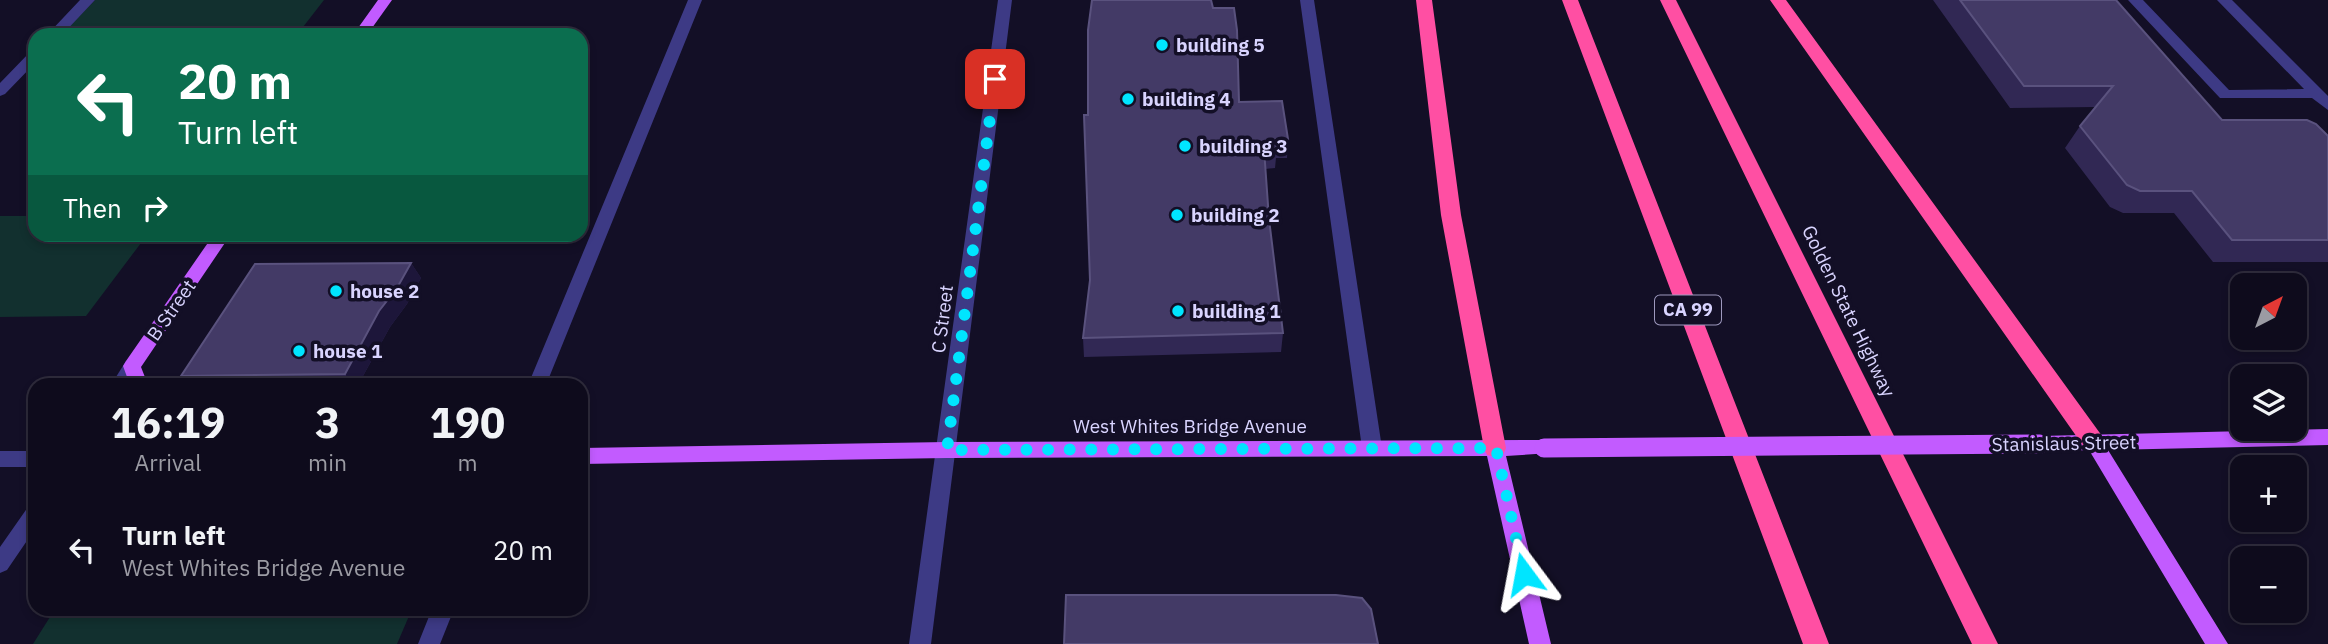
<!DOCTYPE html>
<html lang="en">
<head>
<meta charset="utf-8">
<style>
	body { margin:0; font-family:"IBM Plex Sans",sans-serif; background:#1c1929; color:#f1f3f6; height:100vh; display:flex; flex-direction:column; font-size:26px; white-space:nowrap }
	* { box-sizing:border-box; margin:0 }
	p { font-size:23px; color:#9b9ba3 }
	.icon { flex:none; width:38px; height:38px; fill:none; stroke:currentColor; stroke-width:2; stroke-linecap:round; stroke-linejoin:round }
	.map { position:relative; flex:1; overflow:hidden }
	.panel { position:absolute; left:28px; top:378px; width:560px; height:238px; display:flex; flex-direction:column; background:#0e0b1c; border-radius:21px; box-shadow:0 4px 10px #0003,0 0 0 2px #2e2b3b }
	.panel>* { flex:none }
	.banner { position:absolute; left:28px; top:28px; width:560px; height:214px; border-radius:21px; box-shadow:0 4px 10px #0003,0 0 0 2px #2e2b3b; background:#0b6e4f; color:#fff; overflow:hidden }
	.needle { width:46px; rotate:41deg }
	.controls { position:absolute; left:2230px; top:273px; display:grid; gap:14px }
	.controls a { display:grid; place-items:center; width:77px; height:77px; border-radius:14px; background:#0e0b1c; box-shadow:0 4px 10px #0003,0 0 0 2px #2e2b3b; font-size:35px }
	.pin { position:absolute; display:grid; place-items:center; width:60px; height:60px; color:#fff; margin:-30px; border-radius:14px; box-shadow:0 4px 10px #0006 }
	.me { position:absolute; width:77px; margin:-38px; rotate:347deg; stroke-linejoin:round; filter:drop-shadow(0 0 5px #0008) }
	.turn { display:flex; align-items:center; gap:24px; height:147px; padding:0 35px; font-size:32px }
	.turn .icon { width:91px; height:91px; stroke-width:2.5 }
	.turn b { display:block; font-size:49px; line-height:60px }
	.then { display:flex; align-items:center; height:66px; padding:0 35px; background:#0003; gap:14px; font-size:26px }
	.eta { display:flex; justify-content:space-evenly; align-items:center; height:119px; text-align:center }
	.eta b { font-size:42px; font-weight:800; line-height:49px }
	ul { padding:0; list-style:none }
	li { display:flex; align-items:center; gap:21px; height:105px; padding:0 35px }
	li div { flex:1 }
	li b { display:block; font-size:26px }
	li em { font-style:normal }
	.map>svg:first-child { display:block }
	.green { fill:#12302f }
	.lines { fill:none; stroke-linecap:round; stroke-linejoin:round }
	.minor { fill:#3d3a85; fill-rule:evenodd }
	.major { fill:#c25bff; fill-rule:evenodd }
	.highway { fill:#ff4fa3; fill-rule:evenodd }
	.major-bridge { stroke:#c25bff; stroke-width:19 }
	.wall { fill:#312854 }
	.shaded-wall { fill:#1d163a }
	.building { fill:#433a66; stroke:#5a527e; stroke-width:2 }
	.route { stroke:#00e5ff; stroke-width:12; stroke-dasharray:0 21.6 }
	.poi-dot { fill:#00e5ff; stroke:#130f26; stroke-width:2.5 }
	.labels { text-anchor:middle; stroke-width:7; stroke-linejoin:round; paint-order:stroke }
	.shield { fill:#130f26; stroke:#9e99be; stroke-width:2 }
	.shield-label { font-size:18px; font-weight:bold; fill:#d9d4ff }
	.poi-label { font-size:19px; font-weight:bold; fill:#d9d4ff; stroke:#130f26; text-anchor:start }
	.street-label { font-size:19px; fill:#d9d4ff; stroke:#130f26 }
</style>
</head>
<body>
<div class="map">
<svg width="2328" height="644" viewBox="0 0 2328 644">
	<rect width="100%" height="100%" fill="#130f26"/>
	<path class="green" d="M95 0H324L303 27 67 29Z
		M0 216H35V234L147 235 86 316 0 317Z
		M55 609H412L397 644H33Z"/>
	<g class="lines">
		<path class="minor" d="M80 0H95L62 35H47Z
			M688 0H702L546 385H528Z
			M998 0H1012L931 644H909Z
			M1300 0H1314L1382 448 1379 453 1372 456 1365 453 1362 448Z
			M2128 0H2143L2229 90 2304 89 2217 0H2232L2328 96V110L2312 98H2220Z
			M35 51V63L5 94 0 96V83L30 52Z
			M132 359 138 361 141 366 130 385H111L126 361Z
			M0 451H35V467H0Z
			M35 505V529L7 570 0 573V547L28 507Z
			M432 609H454L440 644H418Z"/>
		<path class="major" d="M378 0H392L367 35H353Z
			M214 234H231L141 367 148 385H130L123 366 126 361Z
			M2328 429V445L2108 450 2228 644H2205L2089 450 2040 452 2033 449 2030 444 2033 439 2040 436Z
			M1544 440 1551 443 1554 448 1551 453 1506 456 1551 644H1529L1487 456 947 458 581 464V448L947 442Z"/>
		<path class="highway" d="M1416 0H1432L1461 215 1506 448 1503 455 1495 457 1487 455 1484 448 1441 215Z
			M1562 0H1578L1829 644H1803Z
			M1660 0H1676L1998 644H1972Z
			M1770 0H1786L2102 436 2105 443 2102 450 2094 452 2086 450Z"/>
		<path class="major-bridge" d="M1544 448 2040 444"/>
	</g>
	<path class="wall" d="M1933 0H2116L2222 120 2328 136V262H2213L2174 213H2123L2110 207 2065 148 2080 126 2095 107 2010 108Z
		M1213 8 1239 102 1288 139 1287 158H1276L1275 168 1265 169 1269 219 1283 333 1281 352 1084 357 1083 338 1090 280 1088 115Z
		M411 263 421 278 407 304 390 327 358 385H189L181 376Z"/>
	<path class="shaded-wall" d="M411 263 421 278 407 304 390 327 358 385H353L345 374 379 311Z"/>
	<path class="building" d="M1092 0H1211L1213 8H1234L1237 30 1239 102 1282 101 1288 139H1276L1277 149H1264L1269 219 1283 333 1083 338 1090 280 1084 115H1088V30Z
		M1960 0H2116L2222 120H2307L2316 124 2328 136V240H2232L2192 191H2140L2127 185 2080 126 2113 86H2024Z
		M411 263 397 288 379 311 345 374 181 376 255 264Z
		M1066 595H1336L1362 598 1371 609 1378 644H1064Z"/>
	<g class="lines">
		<path class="route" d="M995 79 947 450 1496 448 1524 574"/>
	</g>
	<g class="poi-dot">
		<circle cx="1162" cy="45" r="7"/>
		<circle cx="1128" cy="99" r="7"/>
		<circle cx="1185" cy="146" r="7"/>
		<circle cx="1177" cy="215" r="7"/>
		<circle cx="336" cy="291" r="7"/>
		<circle cx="1178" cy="311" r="7"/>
		<circle cx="299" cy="351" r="7"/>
	</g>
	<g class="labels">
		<rect class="shield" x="1655" y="295.5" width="66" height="29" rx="5"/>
		<g class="shield-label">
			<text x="1688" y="316">CA 99</text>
		</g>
		<g class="poi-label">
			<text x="1176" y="52">building 5</text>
			<text x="1142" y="106">building 4</text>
			<text x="1199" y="153">building 3</text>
			<text x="1191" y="222">building 2</text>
			<text x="350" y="298">house 2</text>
			<text x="1192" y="318">building 1</text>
			<text x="313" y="358">house 1</text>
		</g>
		<g class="street-label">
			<text transform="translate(171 310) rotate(-55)" y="7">B Street</text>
			<text transform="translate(1849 311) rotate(64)" y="7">Golden State Highway</text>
			<text transform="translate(942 319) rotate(-83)" y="7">C Street</text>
			<text x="1190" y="433">West Whites Bridge Avenue</text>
			<text transform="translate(2064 443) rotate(-1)" y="7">Stanislaus Street</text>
		</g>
	</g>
</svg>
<div class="controls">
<a><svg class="needle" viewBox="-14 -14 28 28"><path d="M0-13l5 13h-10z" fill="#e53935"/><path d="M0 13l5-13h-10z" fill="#9b9ba3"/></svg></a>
<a><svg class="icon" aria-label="layers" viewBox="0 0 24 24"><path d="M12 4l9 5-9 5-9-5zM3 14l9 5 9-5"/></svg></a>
<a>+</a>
<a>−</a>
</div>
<div class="pin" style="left:995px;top:79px;background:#d93025"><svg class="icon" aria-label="arrive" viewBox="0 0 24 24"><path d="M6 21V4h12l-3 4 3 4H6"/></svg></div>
<svg class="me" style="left:1524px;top:574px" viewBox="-20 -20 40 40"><path d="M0-17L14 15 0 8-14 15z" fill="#00e5ff" stroke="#fff" stroke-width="4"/></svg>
<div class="banner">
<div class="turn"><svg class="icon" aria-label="left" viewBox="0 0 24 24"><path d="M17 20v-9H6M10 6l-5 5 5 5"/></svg><div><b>20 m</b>Turn left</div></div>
<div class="then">Then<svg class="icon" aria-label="right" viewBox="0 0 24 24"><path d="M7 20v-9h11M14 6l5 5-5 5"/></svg></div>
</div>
<section class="panel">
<div class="eta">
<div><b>16:19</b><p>Arrival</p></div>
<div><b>3</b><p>min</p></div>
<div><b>190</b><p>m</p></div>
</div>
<ul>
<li><svg class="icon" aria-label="left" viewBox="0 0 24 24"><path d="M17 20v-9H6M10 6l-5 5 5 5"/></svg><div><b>Turn left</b><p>West Whites Bridge Avenue</p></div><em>20 m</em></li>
</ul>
</section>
</div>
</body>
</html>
